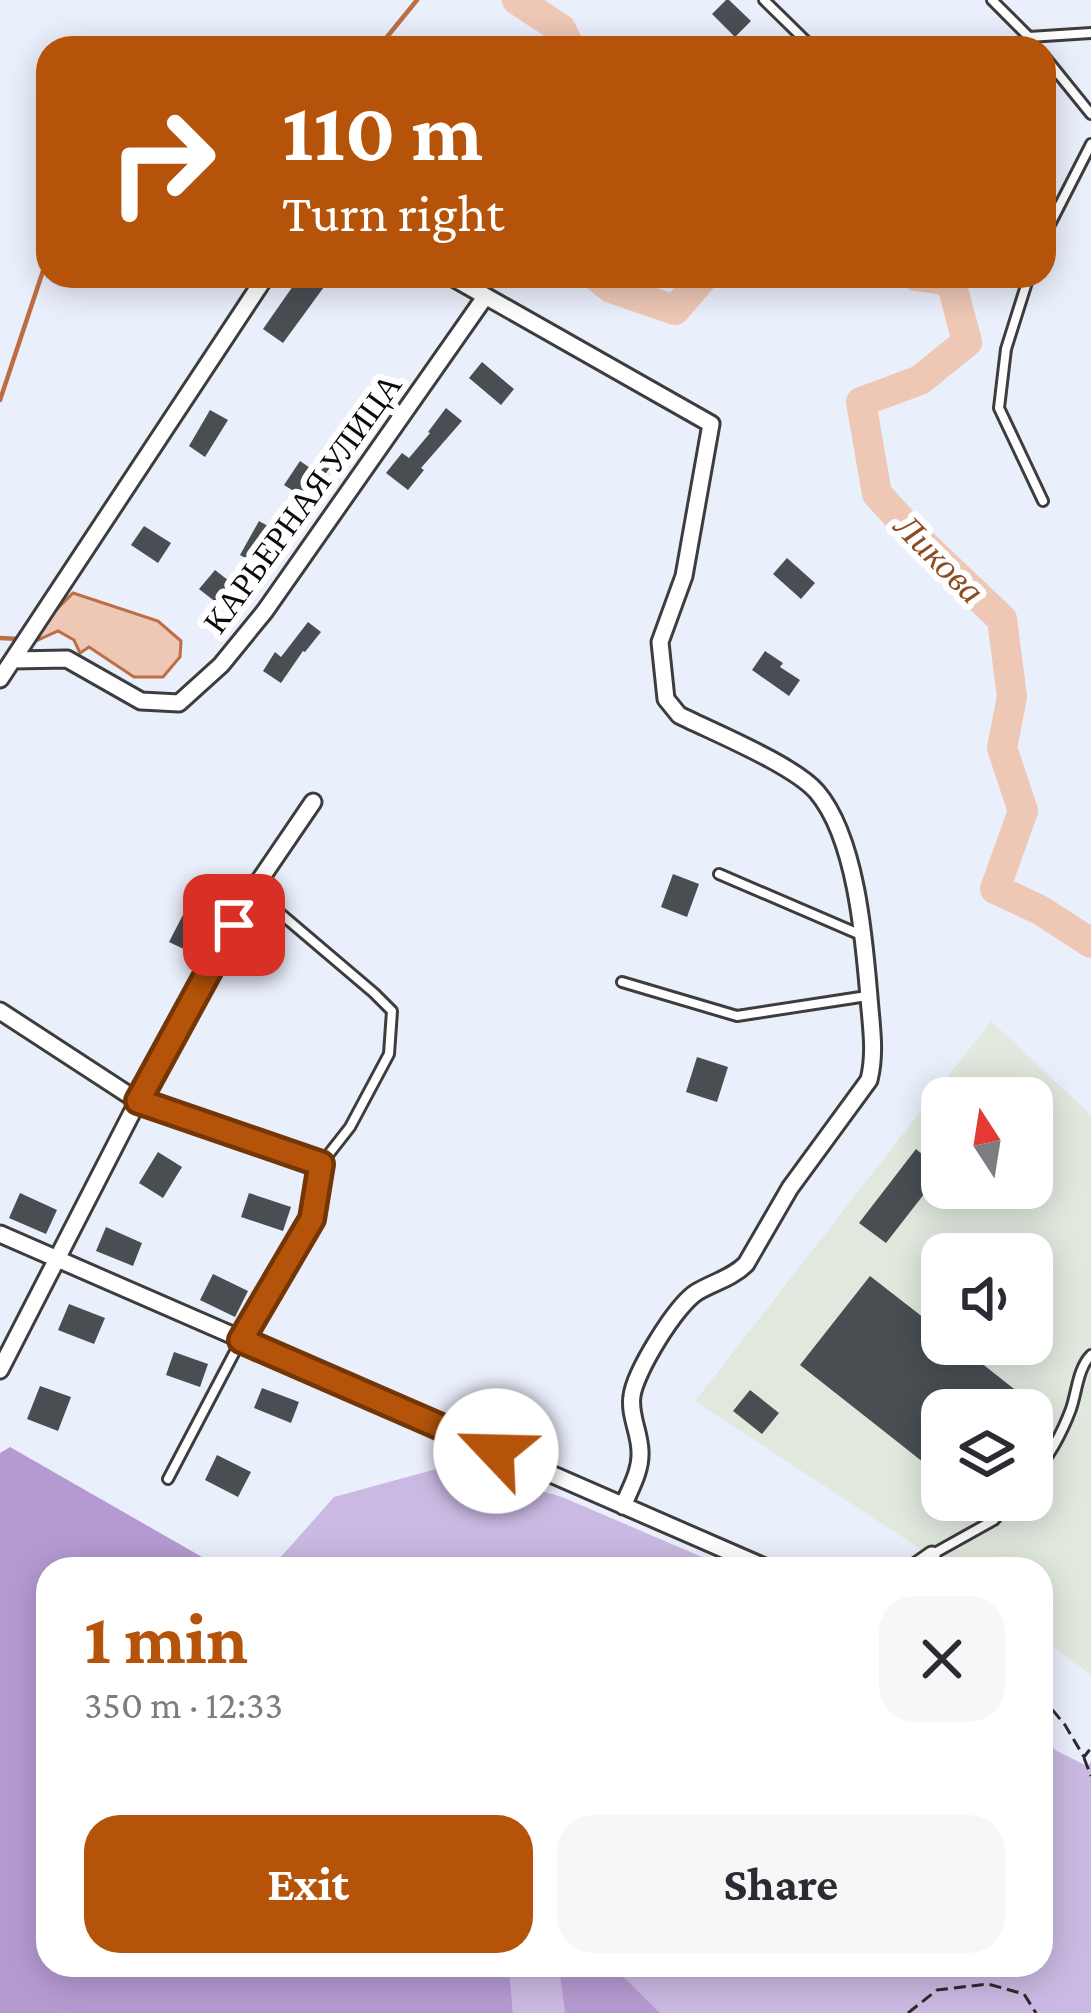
<!DOCTYPE html>
<html lang="en">
<head>
<meta charset="utf-8">
<style>
	body { margin:0; font-family:"Crimson Pro",serif; background:#f7f7f7; color:#2b2b33; height:100vh; display:flex; flex-direction:column; font-size:45px; white-space:nowrap }
	* { box-sizing:border-box; margin:0 }
	p { font-size:39px; color:#7c7c81 }
	.icon { flex:none; width:66px; height:66px; fill:none; stroke:currentColor; stroke-width:2; stroke-linecap:round; stroke-linejoin:round }
	.map { position:relative; flex:1; overflow:hidden }
	.details { position:absolute; left:36px; top:1557px; width:1017px; height:420px; display:flex; flex-direction:column; background:#fff; border-radius:36px; box-shadow:0 6px 30px #0003 }
	.details>* { flex:none }
	.hud { position:absolute; left:36px; top:36px; width:1020px; height:252px; border-radius:36px; box-shadow:0 6px 30px #0003; background:#b45309; color:#fff; overflow:hidden }
	.needle { width:78px; rotate:348deg }
	.tools { position:absolute; left:921px; top:1077px; display:grid; gap:24px }
	.tools a { display:grid; place-items:center; width:132px; height:132px; border-radius:24px; background:#fff; box-shadow:0 6px 30px #0003; font-size:60px }
	.pin { position:absolute; display:grid; place-items:center; width:102px; height:102px; color:#fff; margin:-51px; border-radius:24px; box-shadow:0 6px 18px #0006 }
	.me { position:absolute; width:132px; margin:-66px; rotate:294deg; stroke-linejoin:round; filter:drop-shadow(0 0 9px #0008) }
	.turn { display:flex; align-items:center; gap:42px; height:252px; padding:0 48px; font-size:54px }
	.turn .icon { width:156px; height:156px; stroke-width:2.5 }
	.turn b { display:block; font-size:84px; line-height:102px }
	.round { display:grid; place-items:center; flex:none; width:126px; height:126px; border-radius:36px; background:#f7f7f7 }
	.summary { display:flex; align-items:center; justify-content:space-between; height:204px; padding:0 48px }
	h1 { font-size:72px; font-weight:700; line-height:90px; color:#b45309 }
	.cta { display:flex; gap:24px; margin-top:auto; padding:24px 48px }
	.cta a { flex:1; height:138px; border-radius:36px; background:#b45309; color:#fff; font-size:48px; font-weight:700; line-height:138px; text-align:center }
	.cta a+a { background:#f7f7f7; color:#2b2b33 }
	.map>svg:first-child { display:block }
	.industrial { fill:#e1e9df; fill-rule:evenodd }
	.green { fill:#cab9e2 }
	.forest { fill:#b59ad1 }
	.water { fill:#eec7b5; stroke:#bc6e45; stroke-width:3 }
	.lines { fill:none; stroke-linecap:round; stroke-linejoin:round }
	.stream { stroke:#bc6e45; stroke-width:4.5 }
	.river { stroke:#eec7b5; stroke-width:30 }
	.building { fill:#484e52 }
	.service-casing { stroke:#3d3d3d; stroke-width:14 }
	.minor-casing { stroke:#3d3d3d; stroke-width:21 }
	.path { stroke:#2c2c2c; stroke-width:3; stroke-dasharray:12 6; stroke-linecap:butt }
	.service { stroke:#fff; stroke-width:8 }
	.minor { stroke:#fff; stroke-width:15 }
	.route-casing { stroke:#753606; stroke-width:30 }
	.route { stroke:#b45309; stroke-width:21 }
	.labels { text-anchor:middle; stroke-width:12; stroke-linejoin:round; paint-order:stroke }
	.street-label { font-size:33px; fill:#0a0a0a; stroke:#fff }
	.water-label { font-size:36px; font-style:italic; fill:#8c4c24; stroke:#fff }
</style>
</head>
<body>
<div class="map">
<svg width="1091" height="2013" viewBox="0 0 1091 2013">
	<rect width="100%" height="100%" fill="#eaeffc"/>
	<path class="industrial" d="M991 1021 1091 1115V1675L1041 1637V1569H951L695 1401ZM942 1098H1032V1188H942ZM942 1254H1032V1344H942ZM942 1410H1032V1500H942Z"/>
	<path class="green" d="M451 1465 562 1497 730 1569H266L272 1567 334 1497Z
		M1041 1737 1057 1751 1087 1766 1091 1762V2013H513L509 1965H1041Z"/>
	<path class="forest" d="M10 1447 223 1569H48V1965H509L513 2013H0V1453Z
		M559 1965H611L660 2013H565Z"/>
	<path class="water" d="M73 593 158 621 181 641 180 657 163 677H134L89 647 80 653 74 640 58 631 38 640 44 622Z"/>
	<g class="lines">
		<path class="stream" d="M378 48 417 0
			M0 400 48 256
			M0 638 20 639"/>
		<path class="river" d="M517 0 561 29 570 48
			M596 276 611 288 675 310 704 276
			M916 276 951 281 967 342 920 380 861 402 877 494 922 543 1002 619 1012 697 1002 748 1023 811 995 889 1040 910 1091 943"/>
	</g>
	<path class="building" d="M726 0H729L751 21 735 37 712 14Z
		M300 276H332L283 343 263 329Z
		M482 362 514 389 501 405 469 378Z
		M446 408 462 421 421 468 424 470 408 490 386 473 402 453 409 458 430 433 428 432Z
		M210 410 228 420 205 457 189 446Z
		M340 425 353 433 308 500 284 485 300 461 313 470Z
		M259 521 282 534 263 568 240 555Z
		M144 526 171 543 158 563 131 545Z
		M787 558 815 583 801 599 773 574Z
		M215 570 238 588 222 607 199 589Z
		M308 622 321 632 305 652 303 651 281 683 263 671 275 652 281 657Z
		M765 651 783 663 780 667 800 680 789 696 752 670Z
		M673 874 699 884 687 917 661 907Z
		M185 911 207 922 192 953 169 942Z
		M697 1057 728 1067 717 1102 686 1092Z
		M916 1149 942 1171 886 1243 859 1223Z
		M158 1152 182 1167 163 1198 139 1183Z
		M20 1193 57 1210 46 1234 9 1218Z
		M249 1193 291 1207 283 1231 241 1217Z
		M106 1227 142 1243 133 1266 96 1251Z
		M213 1274 248 1291 235 1317 200 1300Z
		M870 1276 942 1332V1344H957L1041 1410H942V1477L800 1365Z
		M69 1304 105 1318 94 1344 58 1330Z
		M174 1352 208 1364 200 1387 166 1375Z
		M40 1386 71 1397 58 1431 27 1419Z
		M262 1388 299 1402 291 1423 254 1408Z
		M750 1390 779 1413 762 1434 733 1411Z
		M217 1455 251 1472 238 1497 205 1480Z"/>
	<g class="lines">
		<g class="service-casing">
			<path id="service" d="M764 0 813 48
				M992 0 1029 37 1091 33
				M1044 56 1091 114
				M1044 236 1091 144
				M1029 276 1006 349 999 408 1043 501
				M719 874 861 935
				M622 982 737 1016 867 996
				M1032 1476C1049 1457 1062 1433 1071 1409 1077 1391 1078 1368 1091 1355
				M168 1479 241 1340 312 1219 321 1164 350 1127 389 1054 392 1011 374 993 254 891
				M933 1554 994 1520 1011 1500"/>
		</g>
		<g class="minor-casing">
			<path id="minor" d="M450 276 711 424 684 576 660 642 666 699 679 715C713 732 794 765 817 792 856 838 864 938 869 997 871 1025 876 1052 869 1080L790 1188 746 1264C732 1278 714 1282 697 1292 676 1305 635 1372 632 1396 629 1415 640 1433 640 1452 641 1471 630 1489 623 1506
				M13 660 67 659 141 701 179 703 221 665 265 611 485 297
				M0 679 266 276
				M0 1011 138 1101 321 1164
				M0 1234 769 1569
				M0 1370 138 1101 253 890 313 802
				M912 1569 932 1555"/>
		</g>
		<path class="path" d="M1041 1696 1065 1725 1084 1757 1091 1748
			M1084 1758 1091 1776
			M908 2013 937 1990 988 1984 1024 1994 1036 2013"/>
		<use href="#service" class="service"/>
		<use href="#minor" class="minor"/>
	</g>
	<g class="lines">
		<g class="route-casing">
			<path id="route" d="M234 925 138 1101 321 1164 312 1219 241 1340 496 1451"/>
		</g>
		<use href="#route" class="route"/>
	</g>
	<g class="labels">
		<g class="street-label">
			<text transform="translate(302 503) rotate(-54)" y="12">КАРЬЕРНАЯ УЛИЦА</text>
		</g>
		<g class="water-label">
			<text transform="translate(940 558) rotate(45)" y="13">Ликова</text>
		</g>
	</g>
</svg>
<div class="tools">
<a><svg class="needle" viewBox="-14 -14 28 28"><path d="M0-13l5 13h-10z" fill="#e53935"/><path d="M0 13l5-13h-10z" fill="#7c7c81"/></svg></a>
<a><svg class="icon" aria-label="sound" viewBox="0 0 24 24"><path d="M4 9h4l5-4v14l-5-4H4zM17 9q2 3 0 6"/></svg></a>
<a><svg class="icon" aria-label="layers" viewBox="0 0 24 24"><path d="M12 4l9 5-9 5-9-5zM3 14l9 5 9-5"/></svg></a>
</div>
<div class="pin" style="left:234px;top:925px;background:#d93025"><svg class="icon" aria-label="arrive" viewBox="0 0 24 24"><path d="M6 21V4h12l-3 4 3 4H6"/></svg></div>
<svg class="me" style="left:496px;top:1451px" viewBox="-20 -20 40 40"><circle r="19" fill="#fff"/><path d="M0-13L10 11 0 6-10 11z" fill="#b45309"/></svg>
<div class="hud">
<div class="turn"><svg class="icon" aria-label="right" viewBox="0 0 24 24"><path d="M7 20v-9h11M14 6l5 5-5 5"/></svg><div><b>110 m</b>Turn right</div></div>
</div>
<section class="details">
<div class="summary"><div><h1>1 min</h1><p>350 m · 12:33</p></div><a class="round"><svg class="icon" aria-label="close" viewBox="0 0 24 24"><path d="M6 6l12 12M18 6L6 18"/></svg></a></div>
<div class="cta"><a>Exit</a><a>Share</a></div>
</section>
</div>
</body>
</html>
